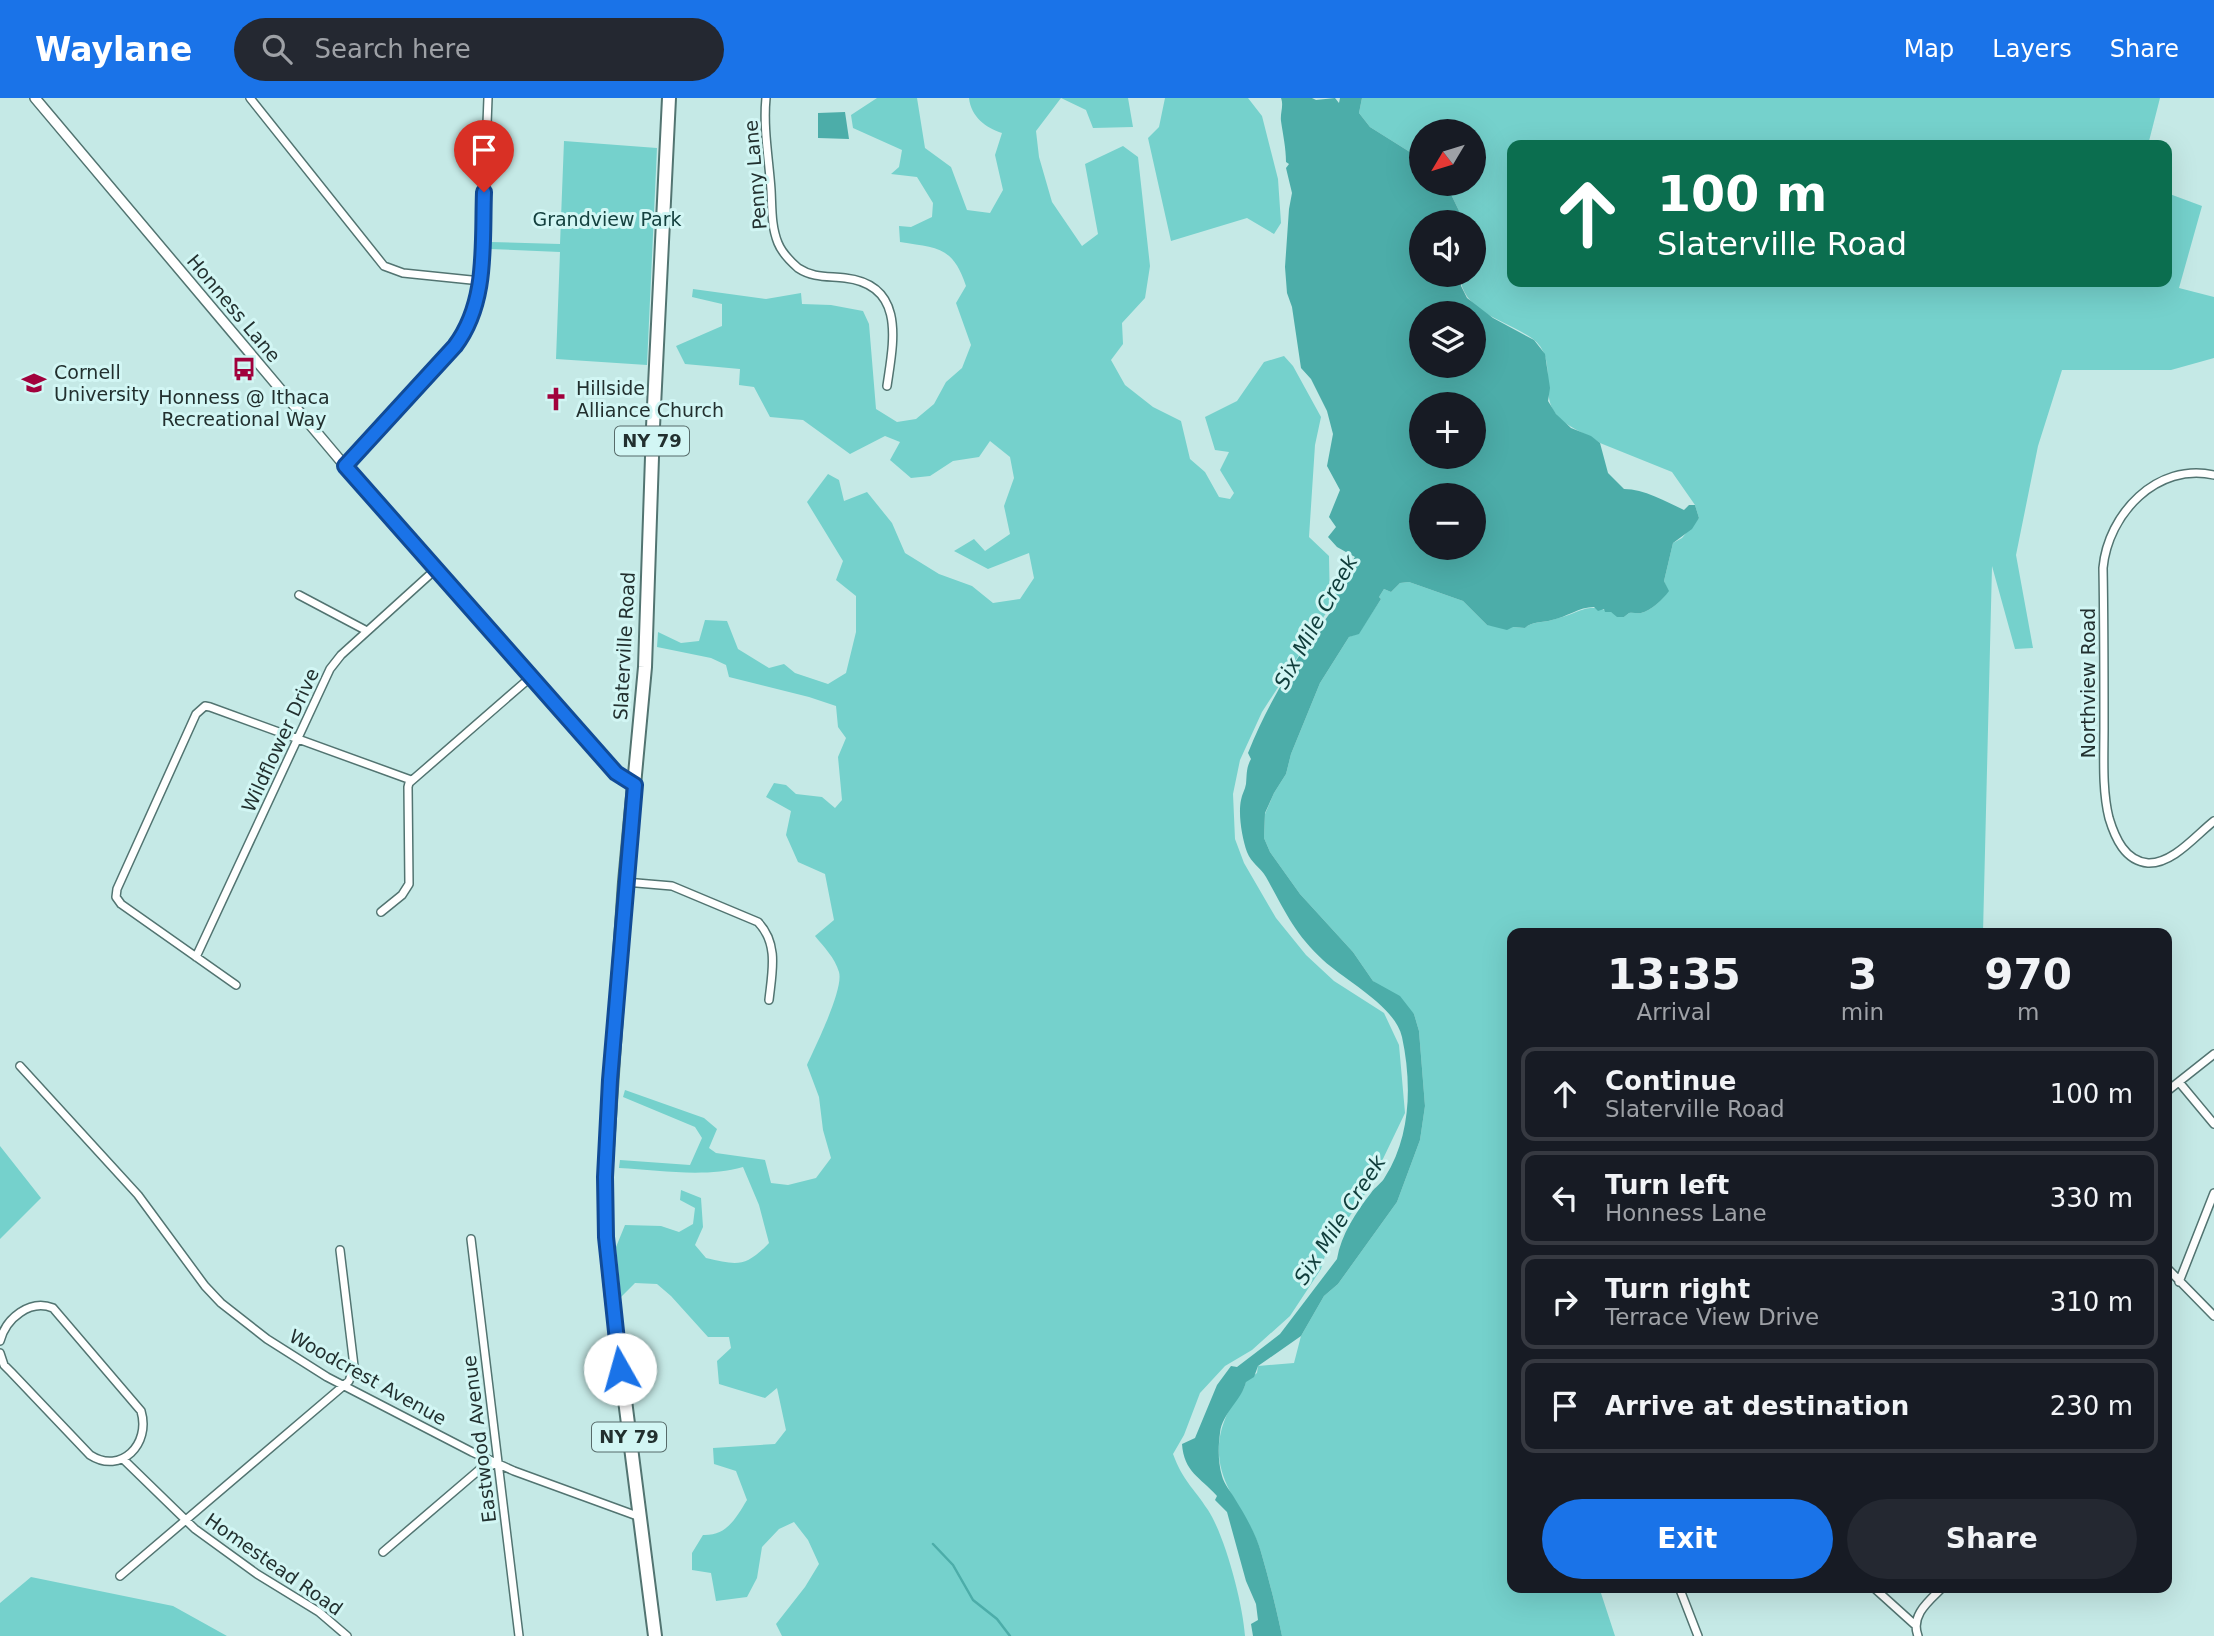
<!DOCTYPE html>
<html lang="en">
<head>
<meta charset="utf-8">
<style>
	body { margin:0; font-family:"DejaVu Sans",sans-serif; background:#242831; color:#f1f3f6; height:100vh; display:flex; flex-direction:column; font-size:26px; white-space:nowrap }
	* { box-sizing:border-box; margin:0 }
	p { font-size:23px; color:#9ea1a6 }
	.icon { flex:none; width:38px; height:38px; fill:none; stroke:currentColor; stroke-width:2; stroke-linecap:round; stroke-linejoin:round }
	.map { position:relative; flex:1; overflow:hidden }
	.details { position:absolute; left:1507px; top:830px; width:665px; height:665px; display:flex; flex-direction:column; background:#171b24; border-radius:14px; box-shadow:0 7px 28px #0002 }
	.details>* { flex:none }
	.guide { position:absolute; left:1507px; top:42px; width:665px; height:147px; border-radius:14px; box-shadow:0 7px 28px #0002; background:#0b6e4f; color:#fff; overflow:hidden }
	.needle { width:46px; rotate:232deg }
	.controls { position:absolute; left:1409px; top:21px; display:grid; gap:14px }
	.controls a { display:grid; place-items:center; width:77px; height:77px; border-radius:50%; background:#171b24; box-shadow:0 7px 28px #0002; font-size:35px }
	.pin { position:absolute; display:grid; place-items:center; width:60px; height:60px; color:#fff; margin:-72px -30px; border-radius:50% 50% 50% 0; rotate:-45deg; box-shadow:0 0 7px #0007 }
	.pin .icon { rotate:45deg }
	.me { position:absolute; width:77px; margin:-38px; rotate:353deg; stroke-linejoin:round; filter:drop-shadow(0 0 5px #0008) }
	.turn { display:flex; align-items:center; gap:24px; height:147px; padding:0 35px; font-size:32px }
	.turn .icon { width:91px; height:91px; stroke-width:2.5 }
	.turn b { display:block; font-size:49px; line-height:60px }
	.eta { display:flex; justify-content:space-evenly; align-items:center; height:119px; text-align:center }
	.eta b { font-size:42px; font-weight:600; line-height:49px }
	.cta { display:flex; gap:14px; margin-top:auto; padding:14px 35px }
	.cta a { flex:1; height:80px; border-radius:42px; background:#1a73e8; color:#fff; font-size:28px; font-weight:600; line-height:80px; text-align:center }
	.cta a+a { background:#242831; color:#f1f3f6 }
	ul { padding:0; list-style:none }
	li { display:flex; align-items:center; gap:21px; height:94px; margin:0 14px 10px; padding:0 21px; border:4px solid #363941; border-radius:14px }
	li div { flex:1 }
	li b { display:block; font-size:26px }
	li em { font-style:normal }
	header { display:flex; align-items:center; gap:42px; box-sizing:border-box; height:98px; padding:0 35px; background:#1a73e8; color:#fff }
	header strong { font-size:33px }
	nav { display:flex; gap:38px; margin-inline-start:auto; font-size:24px }
	.search { width:490px; height:63px; background:#242831; display:flex; align-items:center; gap:18px; box-sizing:border-box; padding:0 24px; border-radius:38px; color:#9ea1a6; font-size:26px }
	.map>svg:first-child { display:block }
	.green { fill:#75d1cc }
	.water { fill:#4cada9; fill-rule:evenodd }
	.lines { fill:none; stroke-linecap:round; stroke-linejoin:round }
	.stream { stroke:#4cada9; stroke-width:2.5 }
	.minor-casing { stroke:#527471; stroke-width:10 }
	.tertiary-casing { stroke:#527471; stroke-width:12 }
	.trunk-casing { stroke:#527471; stroke-width:16 }
	.minor { stroke:#fff; stroke-width:7 }
	.tertiary { stroke:#fff; stroke-width:9 }
	.trunk { stroke:#fff; stroke-width:12 }
	.route-casing { stroke:#114b97; stroke-width:18 }
	.route { stroke:#1a73e8; stroke-width:12 }
	.labels { text-anchor:middle; stroke-width:6; stroke-linejoin:round; paint-order:stroke }
	.shield { fill:#d2f6f4; stroke:#576b6a; stroke-width:2 }
	.shield-label { font-size:18px; font-weight:bold; fill:#22302f }
	.street-label { font-size:19px; fill:#22302f; stroke:#d2f6f4 }
	.park-label { font-size:19px; fill:#14413f; stroke:#d2f6f4 }
	.poi-label { font-size:19px; fill:#22302f; stroke:#d2f6f4; text-anchor:start }
	.water-label { font-size:21px; font-style:italic; fill:#103d3b; stroke:#d2f6f4 }
</style>
</head>
<body>
<header>
<strong>Waylane</strong>
<div class="search"><svg class="icon" aria-label="search" viewBox="0 0 24 24"><circle cx="10" cy="10" r="6"/><path d="M15 15l6 6"/></svg>Search here</div>
<nav><a>Map</a><a>Layers</a><a>Share</a></nav>
</header>
<div class="map">
<svg width="2214" height="1538" viewBox="0 0 2214 1538">
	<rect width="100%" height="100%" fill="#c5e9e6"/>
	<path class="green" d="M877 0H917L925 50 951 69 967 112 990 115 1003 92 995 57 1002 35C986 30 971 19 969 0H1061L1036 33 1039 59 1052 104 1082 148 1098 136 1085 66 1123 48 1138 59 1150 168 1145 200 1122 225 1123 246 1111 262 1125 287 1153 309 1181 323 1190 361 1205 374 1219 399 1230 401 1234 395 1220 372 1229 354 1215 352 1205 319 1237 303 1264 264 1284 258 1293 268 1321 319 1315 347 1309 439 1329 458 1330 509 1262 614 1240 662 1233 696 1235 741 1244 765 1276 820 1306 857 1334 883 1384 915 1399 947 1405 1015 1369 1090 1327 1151 1321 1171 1290 1218 1252 1252 1225 1268 1200 1295 1184 1337 1173 1356C1183 1383 1193 1389 1208 1412 1225 1438 1243 1506 1245 1538H782L776 1526 805 1489 819 1466 808 1442 794 1424 779 1431 762 1449 757 1480 747 1499 716 1503 711 1475 692 1472V1455L703 1437C727 1438 736 1420 747 1402L736 1373 714 1366 713 1350 775 1346 786 1332 777 1290 765 1300 719 1286 717 1263 731 1250 729 1239H708L671 1198 657 1186 635 1185 621 1199 616 1149 625 1127 661 1128 679 1134 693 1126 695 1110 680 1102 681 1092 701 1100 703 1129 695 1147 706 1160C737 1167 745 1170 769 1145L759 1107 743 1069C704 1080 659 1072 619 1070L620 1062 690 1067 702 1040 695 1029 623 999 625 992 704 1020 717 1031 709 1050 716 1055 765 1062 771 1085 788 1087 816 1080 831 1060 823 1032 819 999 807 967C815 949 844 891 839 874 835 860 824 849 815 838L834 822 825 776 798 764 786 737 791 713 766 699 774 685 786 687 796 696 822 699 835 710 842 702 838 659 846 640 838 629 836 608 809 599 729 579 726 567 711 560 657 549 658 534 681 545 699 543 705 522 727 523 738 551 769 570 784 566 795 575 828 586 846 575 856 534V498L836 482 843 463 807 404 828 376 839 382 844 403 867 394 892 425 905 455 939 476 972 488 993 505 1020 501 1034 480 1029 455 988 471 954 453 974 441 985 453 1010 436 1004 408 1014 380 1010 359 990 343 979 359 953 363 930 378 911 380 890 362 900 344 885 338 850 356 803 322 770 319 754 289 739 287 740 271 685 266 676 248 722 228V206L692 199 693 191 766 201 801 195 802 206 831 207 863 213 869 226 876 311 897 324 916 321 934 306 946 284 962 270 971 247 956 205 966 188C953 148 937 150 900 144L899 128 911 129 932 119 933 105 917 79 891 76 899 69 902 52 853 30 851 17Z
		M1061 0H1128L1133 29 1093 30 1086 12Z
		M1165 0H1248L1262 18 1278 81 1281 125 1274 136 1247 120 1171 143 1148 40 1159 29Z
		M1362 0H2160L2148 47H1512V184H2166L2167 95 2202 108 2179 190 2214 199V260L2171 272H2062L2038 348 2016 457 2033 550 2015 551 1992 468 1983 835H1512V1489H1599L1615 1538H1282C1276 1509 1269 1482 1261 1454 1249 1414 1216 1390 1219 1346 1220 1332 1226 1317 1232 1306 1238 1297 1244 1295 1246 1283L1257 1275 1258 1268 1294 1265 1301 1238 1324 1198 1338 1186 1397 1104 1420 1042 1425 1008 1419 933 1414 916 1373 883 1353 854 1300 796 1270 754 1264 740 1265 716 1274 695 1286 676 1291 656 1320 585 1349 539 1359 535 1381 501 1379 499 1384 491 1391 494 1400 485 1409 484 1463 503 1487 527 1525 530C1532 523 1543 525 1552 522 1589 513 1583 502 1624 519L1629 515C1633 514 1637 516 1641 515 1651 513 1663 501 1668 493L1664 483 1673 445 1682 440 1699 420 1695 407 1672 374 1600 345C1586 334 1567 331 1555 315 1540 295 1558 260 1533 241 1507 222 1462 215 1460 177H1474V124H1462L1461 117 1446 86H1474V33H1421V61L1370 29 1359 15Z
		M564 43 657 50 647 267 556 261 560 154 490 151V144L560 146Z
		M0 1048 41 1100 0 1141Z
		M31 1479 173 1508 227 1538H0V1505Z"/>
	<path class="water" d="M1281 0H1312L1316 2 1335 0 1339 5 1340 0H1362L1359 15 1370 29 1421 61V86H1446L1461 117 1462 124H1421V177H1460L1461 188 1467 200 1493 220 1534 242 1545 256 1550 290 1548 303 1556 316 1571 330 1591 338 1600 345 1608 375 1624 391C1644 391 1665 403 1684 412L1689 407H1695L1699 420 1692 431 1673 445 1664 483 1669 493C1663 501 1651 513 1641 515 1637 516 1633 514 1629 515L1624 519H1617L1611 514H1605L1604 511 1598 513 1594 509C1579 509 1567 519 1552 522 1542 525 1532 523 1525 530L1513 529 1507 532 1487 527 1463 503 1409 484 1400 485 1391 494 1384 491 1379 499 1381 501 1359 536 1349 539 1320 585 1291 656 1286 676 1274 695 1265 715 1264 740 1270 754 1300 796 1353 854 1373 883 1400 898 1414 916 1419 933 1425 1008 1420 1042 1397 1104 1338 1186 1324 1198 1301 1238 1258 1268 1254 1279 1246 1284C1242 1302 1222 1315 1220 1335 1218 1349 1218 1365 1222 1378 1224 1386 1231 1394 1235 1401 1245 1417 1256 1436 1261 1454 1269 1482 1276 1509 1282 1538H1253L1251 1526 1258 1522 1256 1506 1246 1483 1227 1414 1215 1402 1217 1398C1200 1379 1184 1374 1182 1346L1195 1340 1217 1287 1231 1268 1237 1269 1280 1236 1337 1161C1341 1137 1356 1114 1371 1095 1375 1089 1382 1085 1385 1079 1411 1038 1412 986 1402 939 1395 908 1346 883 1323 862 1294 835 1285 813 1266 779 1261 770 1251 765 1247 754 1242 740 1238 716 1241 702 1242 696 1245 692 1246 686 1247 676 1246 670 1251 661L1248 655C1264 615 1285 578 1309 543 1319 529 1329 518 1338 503L1333 489 1355 459 1337 449 1328 439 1336 429 1329 419 1340 392 1327 368 1333 336 1327 313 1311 281 1301 270 1292 209 1287 195 1285 169 1289 111 1292 95 1286 70 1289 66 1286 64C1286 50 1283 37 1281 23 1280 15 1284 8 1281 0ZM1421 215H1474V268H1421ZM1421 306H1474V359H1421ZM1421 397H1474V450H1421Z
		M845 14 849 41 818 40V15Z"/>
	<g class="lines">
		<path class="stream" d="M933 1446 953 1467 973 1502 997 1521 1010 1538"/>
		<g class="minor-casing">
			<path id="minor" d="M250 0 384 168 403 175 481 183
				M766 0C763 30 769 62 771 92 772 109 771 128 778 145 782 155 790 163 798 170 813 180 828 178 845 180 907 187 893 246 887 288
				M345 368 455 248 474 215 481 183 488 0
				M2214 377C2157 364 2108 416 2103 470 2104 523 2104 576 2104 630 2104 659 2102 692 2109 720 2115 740 2125 763 2148 765 2173 766 2196 737 2214 723
				M299 497 367 533
				M625 784 672 788 758 824C779 846 772 874 769 902
				M381 814 402 797 409 786 408 689 409 685 531 579
				M196 859 330 571 341 557 436 471
				M236 887 121 806 116 799 117 791 196 616 205 608 210 609 411 682
				M20 968 138 1097 205 1188 221 1205 267 1241 327 1279 472 1354 514 1373 640 1419
				M2179 984 2214 1026
				M2166 994 2214 956
				M471 1141 519 1538
				M2166 1169 2214 1218
				M2179 1184 2214 1095
				M0 1243C6 1220 30 1201 53 1210L141 1313C151 1346 121 1377 90 1357L11 1274 4 1267 0 1255
				M123 1361 195 1431 257 1476 319 1514 347 1538
				M383 1454 479 1372 498 1365
				M120 1478 349 1283 354 1268 340 1152
				M1679 1489 1698 1538
				M1873 1489 1914 1526
				M1918 1538C1910 1517 1929 1503 1943 1489"/>
		</g>
		<g class="tertiary-casing">
			<path id="tertiary" d="M35 0 345 368 616 675 635 687"/>
		</g>
		<g class="trunk-casing">
			<path id="trunk" d="M655 1538 612 1200 606 1139 605 1079 625 784 645 569 653 329 669 0"/>
		</g>
		<use href="#minor" class="minor"/>
		<use href="#tertiary" class="tertiary"/>
		<use href="#trunk" class="trunk"/>
	</g>
	<g class="lines">
		<g class="route-casing">
			<path id="route" d="M484 94C482 147 488 204 455 248L345 368 616 675 635 687 610 982 605 1079 606 1139 620 1271"/>
		</g>
		<use href="#route" class="route"/>
	</g>
	<defs>
		<g id="bus-bare" transform="scale(1.89)"><path d="M-5-6H5V4H4V6H2V4H-2V6H-4V4H-5ZM-3.5-4V0h7V-4ZM-3.5 1.2v1.5H-2V1.2ZM2 1.2v1.5H3.5V1.2Z" fill="#a1013c" stroke="#d2f6f4" stroke-width="2.5" paint-order="stroke"/></g>
		<g id="university-bare" transform="scale(1.89)"><path d="M0-5L7-2L0 1L-7-2ZM-4 1L0 2.5L4 1V4Q0 6-4 4Z" fill="#a1013c" stroke="#d2f6f4" stroke-width="2.5" paint-order="stroke"/></g>
		<g id="church-bare" transform="scale(1.89)"><path d="M-1.2-6h2.4v3.5h3.3v2.4h-3.3V6h-2.4V-.1h-3.3v-2.4h3.3Z" fill="#a1013c" stroke="#d2f6f4" stroke-width="2.5" paint-order="stroke"/></g>
	</defs>
	<g fill-rule="evenodd">
		<use href="#bus-bare" x="244" y="271"/>
		<use href="#university-bare" x="34" y="285"/>
		<use href="#church-bare" x="556" y="301"/>
	</g>
	<g class="labels">
		<g class="shield">
			<rect x="615" y="328.5" width="74" height="29" rx="5"/>
			<rect x="592" y="1324.5" width="74" height="29" rx="5"/>
		</g>
		<g class="shield-label">
			<text x="652" y="349">NY 79</text>
			<text x="629" y="1345">NY 79</text>
		</g>
		<g class="street-label">
			<text transform="translate(755 77) rotate(-95)" y="7">Penny Lane</text>
			<text transform="translate(234 210) rotate(50)" y="7">Honness Lane</text>
			<text transform="translate(624 548) rotate(-87)" y="7">Slaterville Road</text>
			<text transform="translate(2088 585) rotate(-90)" y="7">Northview Road</text>
			<text transform="translate(280 642) rotate(-65)" y="7">Wildflower Drive</text>
			<text transform="translate(368 1279) rotate(29)" y="7">Woodcrest Avenue</text>
			<text transform="translate(479 1341) rotate(-97)" y="7">Eastwood Avenue</text>
			<text transform="translate(274 1466) rotate(35)" y="7">Homestead Road</text>
		</g>
		<g class="park-label">
			<text x="607" y="128">Grandview Park</text>
		</g>
		<g class="poi-label">
			<text x="54" y="281">Cornell<tspan x="54" dy="22">University</tspan></text>
			<text x="576" y="297">Hillside<tspan x="576" dy="22">Alliance Church</tspan></text>
			<text x="244" y="306" text-anchor="middle">Honness @ Ithaca<tspan x="244" dy="22">Recreational Way</tspan></text>
		</g>
		<g class="water-label">
			<text transform="translate(1316 524) rotate(-61)" y="7">Six Mile Creek</text>
			<text transform="translate(1340 1122) rotate(-57)" y="7">Six Mile Creek</text>
		</g>
	</g>
</svg>
<div class="controls">
<a><svg class="needle" viewBox="-14 -14 28 28"><path d="M0-13l5 13h-10z" fill="#e53935"/><path d="M0 13l5-13h-10z" fill="#9ea1a6"/></svg></a>
<a><svg class="icon" aria-label="sound" viewBox="0 0 24 24"><path d="M4 9h4l5-4v14l-5-4H4zM17 9q2 3 0 6"/></svg></a>
<a><svg class="icon" aria-label="layers" viewBox="0 0 24 24"><path d="M12 4l9 5-9 5-9-5zM3 14l9 5 9-5"/></svg></a>
<a>+</a>
<a>−</a>
</div>
<div class="pin" style="left:484px;top:94px;background:#d93025"><svg class="icon" aria-label="arrive" viewBox="0 0 24 24"><path d="M6 21V4h12l-3 4 3 4H6"/></svg></div>
<svg class="me" style="left:620px;top:1271px" viewBox="-20 -20 40 40"><circle r="19" fill="#fff"/><path d="M0-13L10 11 0 6-10 11z" fill="#1a73e8"/></svg>
<div class="guide">
<div class="turn"><svg class="icon" aria-label="ahead" viewBox="0 0 24 24"><path d="M12 20V5M6 11l6-6 6 6"/></svg><div><b>100 m</b>Slaterville Road</div></div>
</div>
<section class="details">
<div class="eta">
<div><b>13:35</b><p>Arrival</p></div>
<div><b>3</b><p>min</p></div>
<div><b>970</b><p>m</p></div>
</div>
<ul>
<li><svg class="icon" aria-label="ahead" viewBox="0 0 24 24"><path d="M12 20V5M6 11l6-6 6 6"/></svg><div><b>Continue</b><p>Slaterville Road</p></div><em>100 m</em></li>
<li><svg class="icon" aria-label="left" viewBox="0 0 24 24"><path d="M17 20v-9H6M10 6l-5 5 5 5"/></svg><div><b>Turn left</b><p>Honness Lane</p></div><em>330 m</em></li>
<li><svg class="icon" aria-label="right" viewBox="0 0 24 24"><path d="M7 20v-9h11M14 6l5 5-5 5"/></svg><div><b>Turn right</b><p>Terrace View Drive</p></div><em>310 m</em></li>
<li><svg class="icon" aria-label="arrive" viewBox="0 0 24 24"><path d="M6 21V4h12l-3 4 3 4H6"/></svg><div><b>Arrive at destination</b></div><em>230 m</em></li>
</ul>
<div class="cta"><a>Exit</a><a>Share</a></div>
</section>
</div>
</body>
</html>
